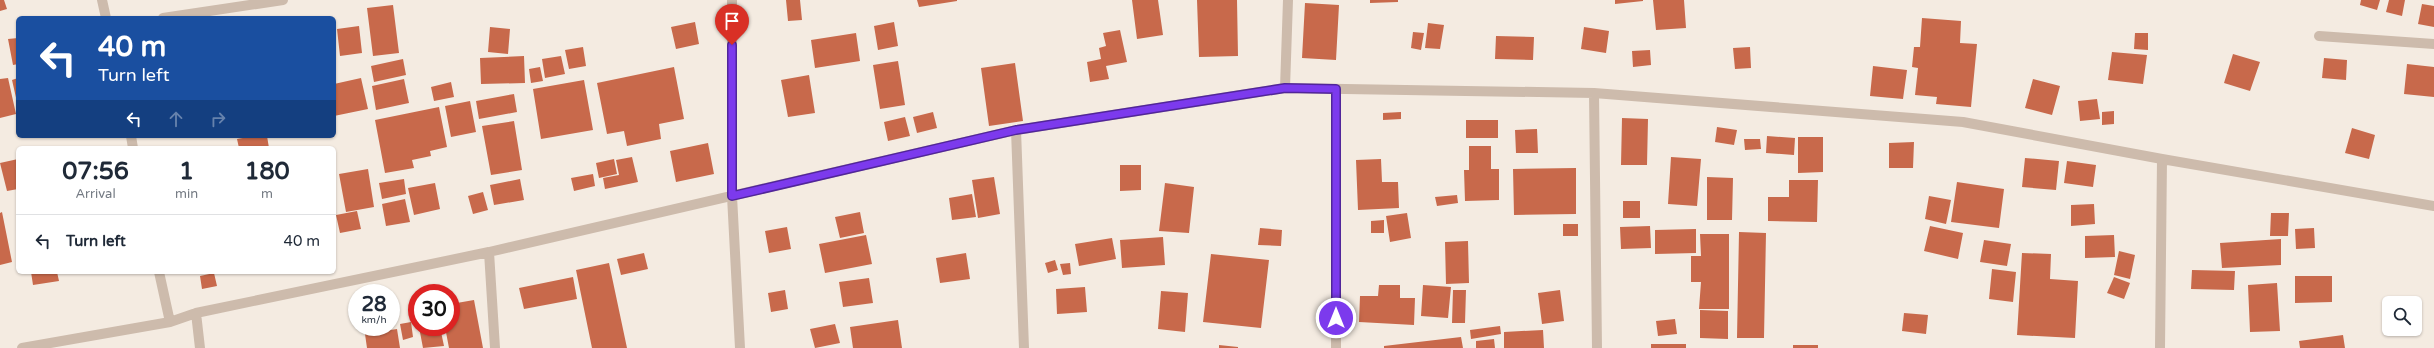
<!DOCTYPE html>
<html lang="en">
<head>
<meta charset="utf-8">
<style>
	body { margin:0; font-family:"Varela Round",sans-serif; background:#f2f2f3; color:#1f2937; height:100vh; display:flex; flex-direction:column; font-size:15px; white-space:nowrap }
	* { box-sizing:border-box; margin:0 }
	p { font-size:13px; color:#747a83 }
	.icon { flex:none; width:22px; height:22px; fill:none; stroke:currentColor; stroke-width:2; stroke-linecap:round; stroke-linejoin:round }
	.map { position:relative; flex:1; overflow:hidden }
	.side { position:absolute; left:16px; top:146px; width:320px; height:128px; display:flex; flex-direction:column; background:#fff; border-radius:6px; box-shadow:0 1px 3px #0004 }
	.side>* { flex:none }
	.hud { position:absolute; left:16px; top:16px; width:320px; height:122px; border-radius:6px; box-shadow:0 1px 3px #0004; background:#1a4fa0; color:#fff; overflow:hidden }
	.fabs { position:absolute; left:2382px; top:296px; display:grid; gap:8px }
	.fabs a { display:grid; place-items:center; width:40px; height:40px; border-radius:6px; background:#fff; box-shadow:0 1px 3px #0004; font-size:20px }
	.speed { position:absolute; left:348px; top:284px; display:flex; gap:8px; font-size:20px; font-weight:700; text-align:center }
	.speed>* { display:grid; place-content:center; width:52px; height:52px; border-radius:50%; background:#fff; box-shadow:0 1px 3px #0004; line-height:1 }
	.speed small { font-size:10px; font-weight:400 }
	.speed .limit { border:6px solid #d22; background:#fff; color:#111 }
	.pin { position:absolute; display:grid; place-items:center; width:34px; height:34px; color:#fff; margin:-41px -17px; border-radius:50% 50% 50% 0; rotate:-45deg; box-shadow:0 0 4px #0007 }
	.pin .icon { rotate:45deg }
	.me { position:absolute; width:44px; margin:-22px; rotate:0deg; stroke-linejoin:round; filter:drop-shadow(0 0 3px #0008) }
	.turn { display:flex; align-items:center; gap:14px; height:84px; padding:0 16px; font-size:18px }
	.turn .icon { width:52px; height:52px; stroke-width:2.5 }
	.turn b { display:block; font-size:28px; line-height:34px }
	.lanes { display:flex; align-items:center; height:38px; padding:0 16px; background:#0003; justify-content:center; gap:20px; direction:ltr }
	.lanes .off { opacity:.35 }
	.eta { display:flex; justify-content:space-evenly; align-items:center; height:68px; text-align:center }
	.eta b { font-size:24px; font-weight:800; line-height:28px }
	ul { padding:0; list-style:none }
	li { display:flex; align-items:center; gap:12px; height:52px; padding:0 16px; border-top:1px solid #e0e1e3 }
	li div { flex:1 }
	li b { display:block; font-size:15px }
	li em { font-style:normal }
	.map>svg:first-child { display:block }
	.building { fill:#c8694b }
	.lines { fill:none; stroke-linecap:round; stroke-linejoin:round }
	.minor { stroke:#cdbbac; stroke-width:10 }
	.route-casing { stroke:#51269a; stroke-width:10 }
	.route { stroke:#7c3aed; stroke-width:7 }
</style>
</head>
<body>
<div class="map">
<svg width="2434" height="348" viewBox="0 0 2434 348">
	<rect width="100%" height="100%" fill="#f4ebe1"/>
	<path class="building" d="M0 0H4L7 9 0 11Z
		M786 0H800L802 20 788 21Z
		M917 0H957V1L919 7Z
		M1132 0H1158L1163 35 1137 39Z
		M1197 0H1237L1238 56 1199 57Z
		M1370 0H1398V2L1370 3Z
		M1615 0H1643V1L1615 4Z
		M1653 0H1684L1686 28 1656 30Z
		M2361 0H2380L2377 10 2360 5Z
		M2389 0H2405L2402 16 2386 12Z
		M1305 3 1339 5 1336 60 1302 58Z
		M2422 4 2434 6V27L2418 24Z
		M393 5 399 53 373 56 367 8Z
		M1922 18 1961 21 1960 43 1977 44 1971 107 1936 104 1937 97 1915 95 1918 68 1912 67 1914 47H1920Z
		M695 22 699 44 676 49 671 27Z
		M894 22 898 46 878 50 874 26Z
		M1428 23 1444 25 1440 49 1425 48Z
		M359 26 362 53 340 56 337 29Z
		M490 27 510 29 508 54 488 52Z
		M1584 27 1609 31 1606 53 1581 49Z
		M1120 30 1127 62 1106 66 1109 79 1090 82 1087 62 1101 59 1099 48 1106 46 1103 33Z
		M1413 32 1424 33 1421 50 1411 48Z
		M856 33 860 61 815 68 811 40Z
		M2135 33H2148V50L2134 49Z
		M1496 36 1534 37 1533 60 1495 59Z
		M18 38V64L13 65 8 39Z
		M583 47 586 66 569 69 565 50Z
		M1750 47 1751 68 1735 69 1733 48Z
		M1650 50 1651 65 1633 67 1632 51Z
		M2112 52 2147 55 2143 84 2108 80Z
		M2233 54 2260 62 2250 91 2224 83Z
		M524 56 525 83 481 84 480 58Z
		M561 56 565 74 545 78 542 59Z
		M2324 58 2347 60 2346 80 2322 78Z
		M403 59 406 75 374 82 371 66Z
		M898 61 905 105 880 109 873 65Z
		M1015 63 1023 121 989 126 981 68Z
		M2407 64 2434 67V97L2404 94Z
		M1873 66 1907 70 1903 99 1870 96Z
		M540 67 543 81 531 83 529 69Z
		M674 67 684 119 659 124 661 139 627 146 624 131 607 134 597 83Z
		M809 75 815 113 788 117 781 80Z
		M8 78 16 114 0 118V79Z
		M18 78V102H17L12 80Z
		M361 78 368 109 334 116V84Z
		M404 79 409 103 376 110 372 86Z
		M2033 79 2060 86 2052 115 2025 108Z
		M584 80 593 130 541 139 533 89Z
		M451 82 454 97 434 101 431 87Z
		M514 94 517 112 479 119 476 101Z
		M2097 99 2100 119 2080 121 2078 101Z
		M470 101 476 132 451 137 445 106Z
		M439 107 447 147 430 151 431 156 412 160 414 168 385 173 375 120Z
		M2114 111V124L2102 125V112Z
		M933 112 937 128 917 133 913 117Z
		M1401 112V119L1383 120V113Z
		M905 117 910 136 888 141 884 122Z
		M1622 118 1648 119 1647 165H1621Z
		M1466 120H1498V138H1466Z
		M514 121 522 170 491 175 482 126Z
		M1717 127 1737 130 1734 145 1715 142Z
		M2352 128 2375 135 2369 159 2345 153Z
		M1537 129 1538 153H1516L1515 130Z
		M254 136H267L269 148H239L237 139Z
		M1767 136 1795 138 1794 155 1766 153Z
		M1798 137H1823V172L1798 173Z
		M1744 139H1760L1761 149 1745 150Z
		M1914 142 1913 168H1889V143Z
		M708 143 714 174 676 182 670 151Z
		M1469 146H1491V169H1499V200L1465 201 1464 170H1469Z
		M632 157 638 182 605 189 603 178 619 175 616 160Z
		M1671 157 1701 159 1697 206 1668 204Z
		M2025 158 2059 161 2056 190 2022 187Z
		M18 159V189L7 191 0 163Z
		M614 159 617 174 599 178 596 163Z
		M1381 159 1382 182H1398L1399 208 1358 210 1356 160Z
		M2067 161 2096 165 2093 187 2064 183Z
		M1120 165H1141V190L1120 191Z
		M1576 168V214L1514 215 1513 169Z
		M368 169 374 207 346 212 339 174Z
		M593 174 595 186 574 191 571 178Z
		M994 177 1000 214 978 218 972 180Z
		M1707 177 1733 178 1732 220H1707Z
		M404 179 406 194 382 199 379 183Z
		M520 179 524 200 494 205 490 185Z
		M1789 180H1818L1817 222 1768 221V197H1789Z
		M1957 182 2004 189 1999 228 1951 222Z
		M435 183 440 209 414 215 408 188Z
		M1165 183 1194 187 1189 233 1159 231Z
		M483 192 488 210 473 214 468 196Z
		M972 194 976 217 952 220 949 198Z
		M1457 195 1458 203 1437 206 1435 197Z
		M1929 196 1951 200 1946 224 1925 219Z
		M405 199 410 222 386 226 382 204Z
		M1623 201H1640V218H1623Z
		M2094 204 2095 224 2071 226V205Z
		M357 211 361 229 340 233 336 215Z
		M2 212 12 262 0 265V213Z
		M860 212 864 233 840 238 835 217Z
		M1407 213 1411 238 1390 242 1386 216Z
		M2271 213H2289L2288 236H2270Z
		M1384 220V233H1371V221Z
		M1563 224H1578V236H1563Z
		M1650 226 1651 248 1621 249 1620 227Z
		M1930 226 1963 233 1958 259 1924 251Z
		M787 227 791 249 769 253 765 231Z
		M1260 228 1282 230 1281 246 1258 245Z
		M2314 228 2315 248 2296 249 2295 229Z
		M1696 229V253L1655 254V230Z
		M1739 232 1766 233 1764 338H1737Z
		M1700 234H1729V309H1699L1701 282H1691V256H1701Z
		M866 235 872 264 825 273 819 244Z
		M2114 235 2115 257 2085 258V236Z
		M1163 237 1165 265 1122 268 1120 240Z
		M1112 238 1116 259 1079 266 1075 244Z
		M2281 239V265L2222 268 2220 243Z
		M1984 240 2011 244 2007 266 1980 262Z
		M1468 241 1469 283 1446 284 1445 242Z
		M2119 251 2135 255 2130 279 2114 275Z
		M644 253 648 269 621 275 617 259Z
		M966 253 970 279 940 283 936 258Z
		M2022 253 2051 254 2050 279 2078 281 2075 338 2017 335Z
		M1211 254 1269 260 1261 328 1203 322Z
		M1055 260 1058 270 1048 273 1045 263Z
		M609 263 627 348H592L576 270Z
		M1070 263 1071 274 1063 275 1060 264Z
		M1992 269 2016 272 2013 302 1989 299Z
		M2192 270 2235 271 2234 290 2191 289Z
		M31 272H57L59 281 33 285Z
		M214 273 217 286 202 289 200 276Z
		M2295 276H2332V302L2295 303Z
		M573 277 577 299 524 309 519 288Z
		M2114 277 2130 283 2124 299 2107 293Z
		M869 278 873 303 843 307 839 282Z
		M2277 283 2280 331 2250 332 2248 285Z
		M1379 285H1400V298H1415L1414 325 1359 322 1360 296H1378Z
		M1423 285 1451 287 1448 318 1421 316Z
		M1085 287 1087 312 1057 314 1056 289Z
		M785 290 788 309 771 312 768 293Z
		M1453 290H1466L1465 323H1452Z
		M1560 290 1564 321 1542 324 1538 293Z
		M1161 291 1188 293 1185 332 1158 329Z
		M474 300 483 348H449L445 327H451V304Z
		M1700 310 1728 311V339L1700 338Z
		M1904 313 1928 315 1926 334 1902 331Z
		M1675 319 1677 334 1658 336 1656 321Z
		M898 320 902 348H853L850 327Z
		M411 322 413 337 403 340 400 324Z
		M835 324 840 343 815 348 810 329Z
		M1500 326 1501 334 1471 339 1470 330Z
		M419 327H440L444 346 423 348Z
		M397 329 400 348H367L365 334Z
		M1543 330 1544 348H1504V332Z
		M2343 335 2345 348H2300L2299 341Z
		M1461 337 1463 348H1384V346Z
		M1494 339 1495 348H1476V341Z
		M1651 344H1686V348H1651Z
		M1219 345 1238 347V348H1219Z
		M1793 345H1818V348H1793Z"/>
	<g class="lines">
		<path class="minor" d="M102 0 106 18
			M732 0V196L740 348
			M163 18 283 0
			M2319 36 2434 44
			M1285 88 1288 0
			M1594 93 1597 348
			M1016 130 1024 348
			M131 136 133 148
			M489 252 495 348
			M159 272 170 322
			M196 313 200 348
			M22 348 170 322 196 313 489 252 1016 130 1285 88 1594 93 1963 122 2162 159 2434 206
			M1336 348V89
			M2160 348 2162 159"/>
	</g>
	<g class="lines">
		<g class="route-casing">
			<path id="route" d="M732 45V196L1016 130 1285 88 1336 89V318"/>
		</g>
		<use href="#route" class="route"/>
	</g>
</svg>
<div class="fabs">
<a><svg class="icon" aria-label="search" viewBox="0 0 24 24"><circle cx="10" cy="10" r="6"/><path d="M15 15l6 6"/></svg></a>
</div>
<div class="speed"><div>28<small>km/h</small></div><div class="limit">30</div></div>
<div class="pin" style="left:732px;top:45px;background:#d93025"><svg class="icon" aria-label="arrive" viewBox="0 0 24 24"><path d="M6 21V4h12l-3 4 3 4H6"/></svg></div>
<svg class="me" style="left:1336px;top:318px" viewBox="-20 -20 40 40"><circle r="17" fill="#7c3aed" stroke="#fff" stroke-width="3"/><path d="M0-11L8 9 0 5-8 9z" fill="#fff"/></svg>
<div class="hud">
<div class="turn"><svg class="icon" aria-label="left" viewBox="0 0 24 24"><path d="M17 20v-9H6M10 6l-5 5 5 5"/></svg><div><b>40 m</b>Turn left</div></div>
<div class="lanes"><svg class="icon" aria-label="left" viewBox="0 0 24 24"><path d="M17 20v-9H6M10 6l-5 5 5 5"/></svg><svg class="icon off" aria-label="ahead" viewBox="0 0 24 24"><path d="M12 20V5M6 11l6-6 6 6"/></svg><svg class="icon off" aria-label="right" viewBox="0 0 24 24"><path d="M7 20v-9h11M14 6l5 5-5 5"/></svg></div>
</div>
<section class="side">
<div class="eta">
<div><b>07:56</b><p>Arrival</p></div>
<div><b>1</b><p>min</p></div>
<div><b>180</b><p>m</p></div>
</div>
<ul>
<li><svg class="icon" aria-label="left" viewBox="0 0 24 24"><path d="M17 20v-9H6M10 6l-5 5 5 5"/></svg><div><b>Turn left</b></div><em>40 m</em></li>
</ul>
</section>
</div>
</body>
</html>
